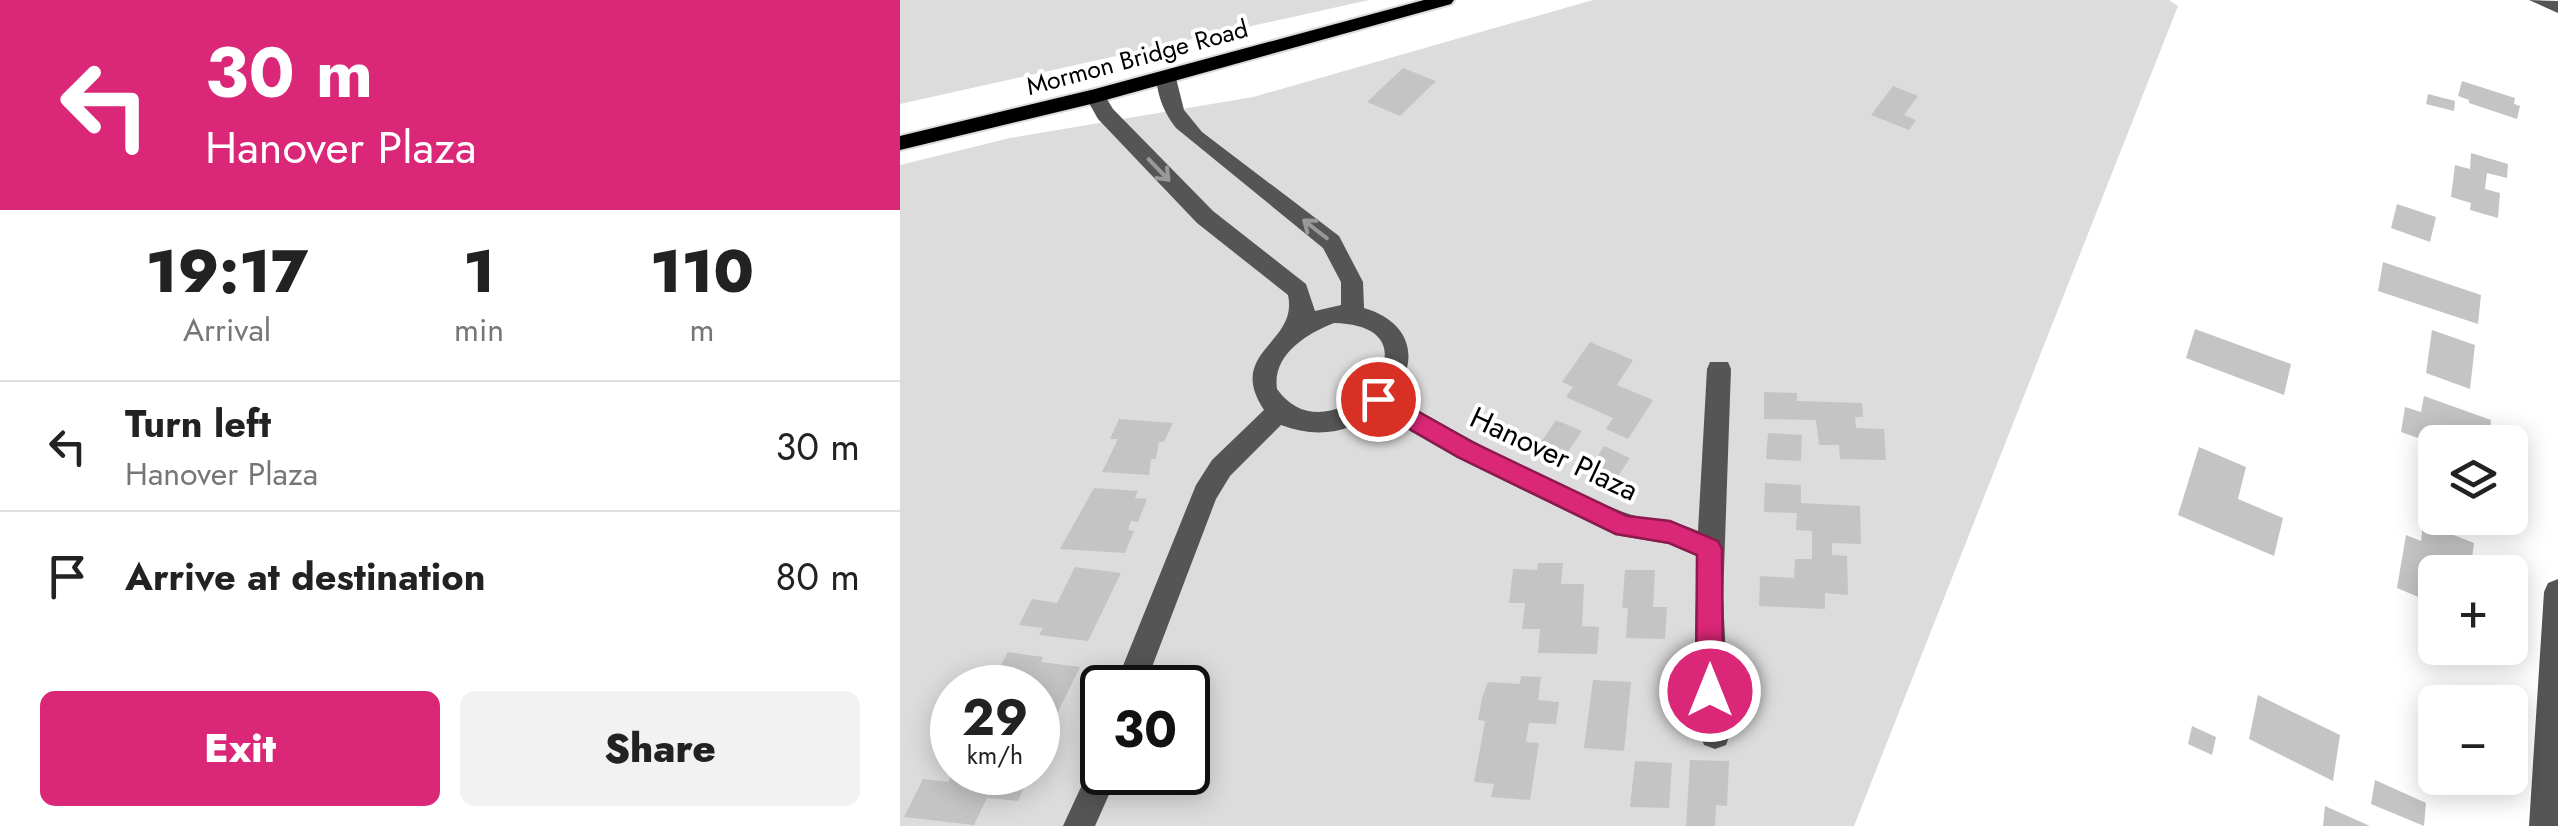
<!DOCTYPE html>
<html lang="en">
<head>
<meta charset="utf-8">
<style>
	body { margin:0; font-family:Jost,sans-serif; background:#f2f2f2; color:#222; height:100vh; display:flex; flex-direction:column; font-size:38px; white-space:nowrap }
	* { box-sizing:border-box; margin:0 }
	p { font-size:32px; color:#767676 }
	.icon { flex:none; width:55px; height:55px; fill:none; stroke:currentColor; stroke-width:2; stroke-linecap:round; stroke-linejoin:round }
	.map { position:relative; flex:1; overflow:hidden }
	.side { display:flex; flex-direction:column; background:#fff; width:900px }
	.side>* { flex:none }
	.banner { background:#db2777; color:#fff; overflow:hidden }
	.fabs { position:absolute; left:1518px; top:425px; display:grid; gap:20px }
	.fabs a { display:grid; place-items:center; width:110px; height:110px; border-radius:15px; background:#fff; box-shadow:0 5px 25px #0003; font-size:50px }
	.speed { position:absolute; left:30px; top:665px; display:flex; gap:20px; font-size:50px; font-weight:700; text-align:center }
	.speed>* { display:grid; place-content:center; width:130px; height:130px; border-radius:50%; background:#fff; box-shadow:0 5px 25px #0003; line-height:1 }
	.speed small { font-size:25px; font-weight:400 }
	.speed .limit { border:5px solid #111; border-radius:15px; background:#fff; color:#111 }
	.pin { position:absolute; display:grid; place-items:center; width:85px; height:85px; color:#fff; margin:-42px; border:5px solid #fff; border-radius:50%; box-shadow:0 2px 10px #0007 }
	.me { position:absolute; width:110px; margin:-55px; rotate:0deg; stroke-linejoin:round; filter:drop-shadow(0 0 8px #0008) }
	.turn { display:flex; align-items:center; gap:35px; height:210px; padding:0 40px; font-size:45px }
	.turn .icon { width:130px; height:130px; stroke-width:2.5 }
	.turn b { display:block; font-size:70px; line-height:85px }
	.eta { display:flex; justify-content:space-evenly; align-items:center; height:170px; text-align:center }
	.eta b { font-size:60px; font-weight:800; line-height:70px }
	.button { display:flex; gap:20px; margin-top:auto; padding:20px 40px }
	.button a { flex:1; height:115px; border-radius:15px; background:#db2777; color:#fff; font-size:40px; font-weight:800; line-height:115px; text-align:center }
	.button a+a { background:#f2f2f2; color:#222 }
	ul { padding:0; list-style:none }
	li { display:flex; align-items:center; gap:30px; height:130px; padding:0 40px; border-top:2px solid #e0e0e0 }
	li div { flex:1 }
	li b { display:block; font-size:38px }
	li em { font-style:normal }
	main { display:flex; flex:1; min-height:0 }
	.map>svg:first-child { display:block }
	.green { fill:#dcdcdc; fill-rule:evenodd }
	.building { fill:#c4c4c4 }
	.lines { fill:none; stroke-linecap:round; stroke-linejoin:round }
	.major-casing { stroke:#dbdbdb; stroke-width:4 }
	.minor { fill:#555; fill-rule:evenodd }
	.major { fill:#000; fill-rule:evenodd }
	.oneway { stroke:#999 }
	.route { fill:#db2777; stroke:#8e194d; stroke-width:2.5 }
	.labels { text-anchor:middle; stroke-width:8; stroke-linejoin:round; paint-order:stroke }
	.far-street-label { font-size:25px; fill:#000; stroke:#fff }
	.street-label { font-size:30px; fill:#000; stroke:#fff }
</style>
</head>
<body>
<main>
<section class="side">
<div class="banner">
<div class="turn"><svg class="icon" aria-label="left" viewBox="0 0 24 24"><path d="M17 20v-9H6M10 6l-5 5 5 5"/></svg><div><b>30 m</b>Hanover Plaza</div></div>
</div>
<div class="eta">
<div><b>19:17</b><p>Arrival</p></div>
<div><b>1</b><p>min</p></div>
<div><b>110</b><p>m</p></div>
</div>
<ul>
<li><svg class="icon" aria-label="left" viewBox="0 0 24 24"><path d="M17 20v-9H6M10 6l-5 5 5 5"/></svg><div><b>Turn left</b><p>Hanover Plaza</p></div><em>30 m</em></li>
<li><svg class="icon" aria-label="arrive" viewBox="0 0 24 24"><path d="M6 21V4h12l-3 4 3 4H6"/></svg><div><b>Arrive at destination</b></div><em>80 m</em></li>
</ul>
<div class="button"><a>Exit</a><a>Share</a></div>
</section>
<div class="map">
<svg width="1658" height="826" viewBox="0 0 1658 826">
	<rect width="100%" height="100%" fill="#fff"/>
	<path class="green" d="M0 0H469L0 104Z
		M693 0H1269L1278 6 954 826H0V165L110 138 353 97ZM52 688H138V772H52ZM202 688H288V772H202Z"/>
	<path class="building" d="M503 68 536 81 500 116 467 102Z
		M1562 81 1615 98 1614 104 1620 106 1617 119 1569 103V100L1558 96Z
		M993 86 1018 96 1004 115 1016 120 1009 130 971 115Z
		M1528 94 1555 101 1554 111 1526 104Z
		M1571 153 1608 164 1607 178 1587 173 1585 189 1600 193 1598 218 1570 210 1571 203 1551 197 1555 165 1570 169Z
		M1497 204 1536 217 1530 242 1491 228Z
		M1483 262 1581 295 1578 324 1478 291Z
		M1295 329 1391 364 1384 395 1286 358Z
		M1532 330 1575 345 1570 389 1526 373Z
		M690 342 733 360 717 385 753 400 728 439 706 429 713 418 666 397 673 387 662 382Z
		M864 392 897 393V401L962 403 963 417H955L956 428 984 429 986 460 940 459 939 445H919L916 420 864 419Z
		M1524 396 1591 420 1589 442 1535 444 1501 432 1505 407 1521 412Z
		M219 419 273 423 264 442H259L256 459H251L249 475 202 472 218 439H210Z
		M656 420 682 431 665 456 639 445Z
		M868 433 902 435 901 461 866 459Z
		M704 446 730 458 714 482 689 470Z
		M1299 447 1346 467 1338 499 1383 518 1374 556 1278 515Z
		M865 483 901 485V503L960 506 961 544 932 543V555L947 556 948 595 925 593V609L859 606 860 576 894 578 895 559H912V531L896 530 897 513 864 512Z
		M194 488 238 491 235 498 247 499 238 522 231 521 228 530 234 531 225 553 160 549Z
		M1523 523 1574 543 1570 572H1535V604L1497 588 1506 535 1521 541Z
		M638 563H663L661 584H684L682 626 699 627 697 654 638 653 640 629H622L625 603H609L613 569 637 570Z
		M175 567 221 573 188 641 139 635 143 628 119 625 132 599 157 603Z
		M725 570H755L753 607H767L765 639 726 638 728 608H722Z
		M108 652 143 657 141 662 180 667 156 716 144 714 138 728V688H113L118 678 96 674Z
		M621 676 641 677 638 700 659 702 656 724 629 723 626 742 639 743 630 800 591 797 594 784 574 782 585 721 578 720 582 698 588 682 620 684Z
		M693 680 731 682 724 751 684 748Z
		M1358 695 1440 735 1433 781 1349 739Z
		M1292 726 1316 737 1312 755 1288 744Z
		M790 760 829 761 827 806 816 805 815 826H786Z
		M735 761 772 763 769 808 730 807Z
		M53 772H131L118 801 87 798 74 825 4 817 23 779 48 782Z
		M1475 780 1526 803 1524 826 1471 804Z
		M1425 806 1470 826H1423Z"/>
	<g class="lines">
		<g class="major-casing">
			<path id="major" d="M524 0H554L551 4 195 103 0 150V136L195 89Z"/>
		</g>
		<path class="minor" d="M1629 0 1658 1V13Z
			M266 71 276 78 284 110 302 132 439 236 463 282 464 308C509 321 522 358 493 396 567 438 644 482 723 512 747 521 771 519 798 531L807 369 810 362H828L831 369 823 598 830 734 826 745 815 749 804 745 800 734 795 643 797 556 769 544 715 535 557 458 477 412C448 434 415 438 381 425L330 476 316 499 244 688H214L296 485 312 460 364 410C325 351 399 344 388 295L297 223 198 119 185 96 188 91H202L213 109 313 211 406 284 415 311 441 305V282L423 248 276 128C264 113 258 97 256 78ZM434 323C554 326 431 466 377 389 372 355 406 334 434 323Z
			M1658 579V826H1629L1644 592 1648 583Z
			M202 757V772H219L195 826H163L193 761Z"/>
		<use href="#major" class="major"/>
	</g>
	<defs><path id="oneway-shaft" d="M-6 0H5M1.5-3L5.5 0L1.5 3" fill="none" stroke-width="1.6" stroke-linecap="round" stroke-linejoin="round" transform="scale(2.5)"/></defs>
	<g class="oneway">
		<use href="#oneway-shaft" transform="translate(259 170) rotate(46)"/>
		<use href="#oneway-shaft" transform="translate(415 229) rotate(-142)"/>
	</g>
	<path class="route" d="M478 389 574 443 727 516 770 521 818 541 822 549 823 691 819 701 810 705 800 701 796 691 797 555 769 543 716 534 558 457 470 406 466 399 470 392Z"/>
	<g class="labels">
		<g class="far-street-label">
			<text transform="translate(237 57) rotate(-15)" y="9">Mormon Bridge Road</text>
		</g>
		<g class="street-label">
			<text transform="translate(654 454) rotate(25)" y="10">Hanover Plaza</text>
		</g>
	</g>
</svg>
<div class="fabs">
<a><svg class="icon" aria-label="layers" viewBox="0 0 24 24"><path d="M12 4l9 5-9 5-9-5zM3 14l9 5 9-5"/></svg></a>
<a>+</a>
<a>−</a>
</div>
<div class="speed"><div>29<small>km/h</small></div><div class="limit">30</div></div>
<div class="pin" style="left:478px;top:399px;background:#d93025"><svg class="icon" aria-label="arrive" viewBox="0 0 24 24"><path d="M6 21V4h12l-3 4 3 4H6"/></svg></div>
<svg class="me" style="left:810px;top:691px" viewBox="-20 -20 40 40"><circle r="17" fill="#db2777" stroke="#fff" stroke-width="3"/><path d="M0-11L8 9 0 5-8 9z" fill="#fff"/></svg>
</div>
</main>
</body>
</html>
